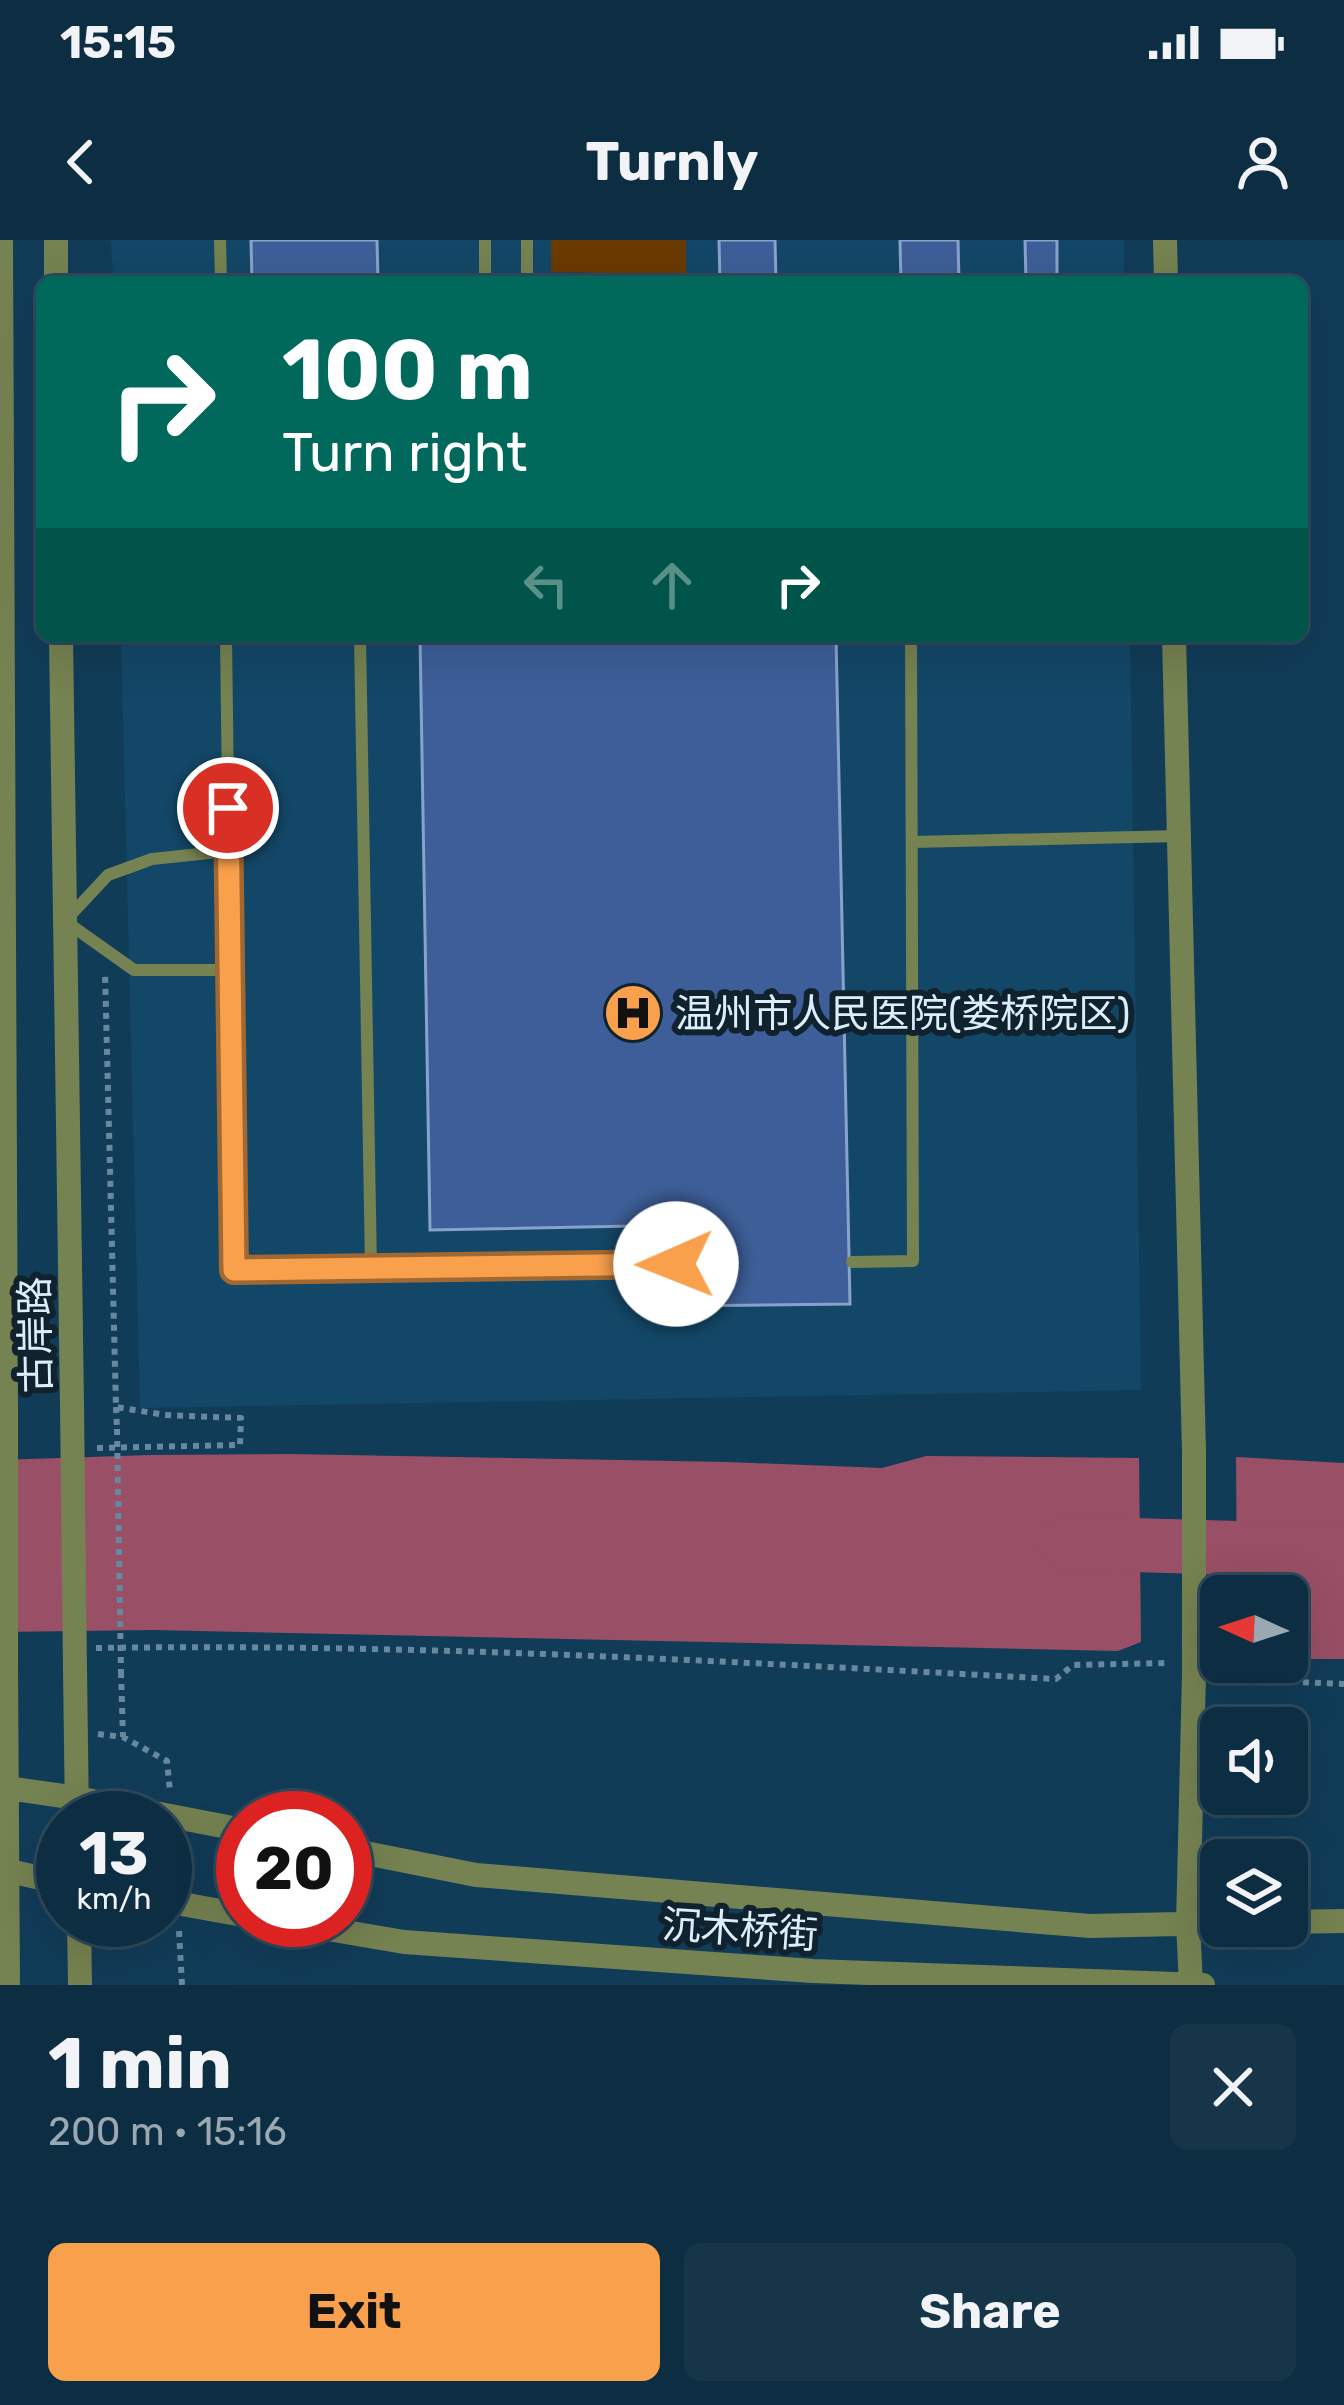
<!DOCTYPE html>
<html lang="en">
<head>
<meta charset="utf-8">
<style>
	body { margin:0; font-family:Rubik,"Noto Sans SC",sans-serif; background:#163549; color:#f1f3f6; height:100vh; display:flex; flex-direction:column; font-size:45px; white-space:nowrap }
	* { box-sizing:border-box; margin:0 }
	p { font-size:39px; color:#9aa8b2 }
	.icon { flex:none; width:66px; height:66px; fill:none; stroke:currentColor; stroke-width:2; stroke-linecap:round; stroke-linejoin:round }
	.map { position:relative; height:1745px; overflow:hidden }
	.drawer { display:flex; flex-direction:column; background:#0d2d42; flex:1 }
	.drawer>* { flex:none }
	.top-card { position:absolute; left:36px; top:36px; width:1272px; height:366px; border-radius:18px; box-shadow:0 12px 48px #0002,0 0 0 3px #2d495b; background:#00695c; color:#fff; overflow:hidden }
	.needle { width:78px; rotate:273deg }
	.buttons { position:absolute; left:1200px; top:1335px; display:grid; gap:24px }
	.buttons a { display:grid; place-items:center; width:108px; height:108px; border-radius:18px; background:#0d2d42; box-shadow:0 12px 48px #0002,0 0 0 3px #2d495b; font-size:60px }
	.speed { position:absolute; left:36px; top:1551px; display:flex; gap:24px; font-size:60px; font-weight:700; text-align:center }
	.speed>* { display:grid; place-content:center; width:156px; height:156px; border-radius:50%; background:#0d2d42; box-shadow:0 12px 48px #0002,0 0 0 3px #2d495b; line-height:1 }
	.speed small { font-size:30px; font-weight:400 }
	.speed .limit { border:18px solid #d22; background:#fff; color:#111 }
	.pin { position:absolute; display:grid; place-items:center; width:102px; height:102px; color:#fff; margin:-51px; border:6px solid #fff; border-radius:50%; box-shadow:0 3px 12px #0007 }
	.me { position:absolute; width:132px; margin:-66px; rotate:269deg; stroke-linejoin:round; filter:drop-shadow(0 0 9px #0008) }
	.turn { display:flex; align-items:center; gap:42px; height:252px; padding:0 48px; font-size:54px }
	.turn .icon { width:156px; height:156px; stroke-width:2.5 }
	.turn b { display:block; font-size:84px; line-height:102px }
	.lanes { display:flex; align-items:center; height:114px; padding:0 48px; background:#0003; justify-content:center; gap:60px; direction:ltr }
	.lanes .off { opacity:.35 }
	.round { display:grid; place-items:center; flex:none; width:126px; height:126px; border-radius:18px; background:#163549 }
	.overview { display:flex; align-items:center; justify-content:space-between; height:204px; padding:0 48px }
	h1 { font-size:72px; font-weight:700; line-height:90px }
	.action { display:flex; gap:24px; margin-top:auto; padding:24px 48px }
	.action a { flex:1; height:138px; border-radius:18px; background:#f9a04c; color:#111; font-size:48px; font-weight:700; line-height:138px; text-align:center }
	.action a+a { background:#163549; color:#f1f3f6 }
	.status { display:flex; justify-content:space-between; align-items:center; height:84px; padding:0 60px; background:#0d2d42; direction:ltr }
	.status svg { height:33px; fill:currentColor }
	header { display:flex; justify-content:space-between; align-items:center; height:156px; padding:0 48px; background:#0d2d42; font-size:54px; font-weight:700 }
	.map>svg:first-child { display:block }
	.built { fill:#134767 }
	.green { fill:#6a3a00 }
	.water { fill:#994f66 }
	.lines { fill:none; stroke-linecap:round; stroke-linejoin:round }
	.river { stroke:#994f66; stroke-width:54 }
	.building { fill:#3d5e98; stroke:#89a2cb; stroke-width:3 }
	.path { stroke:#67889e; stroke-width:6; stroke-dasharray:6 6; stroke-linecap:butt }
	.service { stroke:#758251; stroke-width:12 }
	.tertiary { stroke:#758251; stroke-width:24 }
	.path-bridge { stroke:#67889e; stroke-width:6; stroke-dasharray:6 6; stroke-linecap:butt }
	.tertiary-bridge { stroke:#758251; stroke-width:24 }
	.route-casing { stroke:#a26831; stroke-width:30 }
	.route { stroke:#f9a04c; stroke-width:21 }
	.labels { text-anchor:middle; stroke-width:12; stroke-linejoin:round; paint-order:stroke }
	.poi-label { font-size:39px; fill:#dceefc; stroke:#10222e; text-anchor:start }
	.street-label { font-size:39px; fill:#dceefc; stroke:#10222e }
</style>
</head>
<body>
<div class="status"><b>15:15</b><svg viewBox="0 0 49 12"><path d="M0 12V9h3v3zM5 12V6h3v6zM10 12V3h3v9zM15 12V0h3v12zM26 1h20v11H26zM47 4h2v5h-2z"/></svg></div>
<header><svg class="icon" aria-label="back" viewBox="0 0 24 24"><path d="M15 5l-7 7 7 7"/></svg>Turnly<svg class="icon" aria-label="person" viewBox="0 0 24 24"><circle cx="12" cy="8" r="4"/><path d="M4 21q1-7 8-7t8 7"/></svg></header>
<div class="map">
<svg width="1344" height="1745" viewBox="0 0 1344 1745">
	<rect width="100%" height="100%" fill="#113c58"/>
	<path class="built" d="M111 0H1124V42H113Z
		M121 396H1130L1141 1150 140 1168Z"/>
	<path class="green" d="M551 0H686V34L551 32Z"/>
	<path class="water" d="M290 1214 728 1222 882 1228 926 1216 1139 1218 1141 1402 1118 1411 152 1390 0 1392V1220L150 1215Z
		M1236 1217 1344 1223V1419H1287V1356H1237Z"/>
	<g class="lines">
		<path class="river" d="M1065 1303 1344 1311"/>
	</g>
	<path class="building" d="M251 0H377L378 42H252Z
		M719 0H775L776 42H720Z
		M900 0H958L959 42H901Z
		M1025 0H1057V42H1026Z
		M420 396H836L850 1064 686 1066 685 985 430 990Z"/>
	<g class="lines">
		<path class="path" d="M116 1167 117 1189
			M97 1208 240 1205 241 1178 165 1175 116 1167 105 731
			M96 1408C416 1403 737 1422 1056 1439L1073 1425 1169 1423
			M1247 1422 1294 1442 1344 1444
			M121 1432 123 1497
			M98 1494 123 1497 167 1521 170 1552
			M174 1601 176 1636
			M179 1691 182 1745"/>
		<path class="service" d="M220 0 221 42
			M485 0V42
			M527 42V0
			M226 396 234 1030 676 1024
			M360 396 371 1028
			M912 602 1179 596
			M228 611 152 619 108 635 65 681 134 730H231
			M852 1022 913 1021 911 396"/>
		<path class="tertiary" d="M1 0 6 1168
			M56 0V42
			M1165 0 1166 42
			M61 396 72 1165
			M1174 396 1194 1212
			M6 1428 8 1745
			M75 1430 77 1578
			M0 1547 77 1558 243 1590
			M345 1609 476 1635 1090 1686 1221 1683
			M0 1629 63 1643
			M165 1661 243 1675
			M79 1680 80 1745
			M275 1680 404 1702 813 1731 1203 1745
			M1287 1682 1344 1681
			M1191 1744 1188 1684 1194 1434"/>
		<path class="path-bridge" d="M117 1189 121 1432"/>
		<path class="tertiary-bridge" d="M72 1165 75 1430
			M6 1168V1428
			M1194 1434V1212"/>
	</g>
	<g class="lines">
		<g class="route-casing">
			<path id="route" d="M228 568 234 1030 676 1024"/>
		</g>
		<use href="#route" class="route"/>
	</g>
	<defs>
		<g id="hospital-disc" transform="scale(3)"><circle r="9.5" fill="#f9a04c" stroke="#10222e"/><path d="M-5-5h3v3.5h4V-5h3V5h-3V1.5h-4V5h-3Z" fill="#111"/></g>
	</defs>
	<g fill-rule="evenodd">
		<use href="#hospital-disc" x="633" y="773"/>
	</g>
	<g class="labels">
		<g class="poi-label">
			<text x="675" y="787">温州市人民医院(娄桥院区)</text>
		</g>
		<g class="street-label">
			<text transform="translate(35 1095) rotate(-91)" y="14">古岸路</text>
			<text transform="translate(740 1689) rotate(4)" y="14">沉木桥街</text>
		</g>
	</g>
</svg>
<div class="buttons">
<a><svg class="needle" viewBox="-14 -14 28 28"><path d="M0-13l5 13h-10z" fill="#e53935"/><path d="M0 13l5-13h-10z" fill="#9aa8b2"/></svg></a>
<a><svg class="icon" aria-label="sound" viewBox="0 0 24 24"><path d="M4 9h4l5-4v14l-5-4H4zM17 9q2 3 0 6"/></svg></a>
<a><svg class="icon" aria-label="layers" viewBox="0 0 24 24"><path d="M12 4l9 5-9 5-9-5zM3 14l9 5 9-5"/></svg></a>
</div>
<div class="speed"><div>13<small>km/h</small></div><div class="limit">20</div></div>
<div class="pin" style="left:228px;top:568px;background:#d93025"><svg class="icon" aria-label="arrive" viewBox="0 0 24 24"><path d="M6 21V4h12l-3 4 3 4H6"/></svg></div>
<svg class="me" style="left:676px;top:1024px" viewBox="-20 -20 40 40"><circle r="19" fill="#fff"/><path d="M0-13L10 11 0 6-10 11z" fill="#f9a04c"/></svg>
<div class="top-card">
<div class="turn"><svg class="icon" aria-label="right" viewBox="0 0 24 24"><path d="M7 20v-9h11M14 6l5 5-5 5"/></svg><div><b>100 m</b>Turn right</div></div>
<div class="lanes"><svg class="icon off" aria-label="left" viewBox="0 0 24 24"><path d="M17 20v-9H6M10 6l-5 5 5 5"/></svg><svg class="icon off" aria-label="ahead" viewBox="0 0 24 24"><path d="M12 20V5M6 11l6-6 6 6"/></svg><svg class="icon" aria-label="right" viewBox="0 0 24 24"><path d="M7 20v-9h11M14 6l5 5-5 5"/></svg></div>
</div>
</div>
<section class="drawer">
<div class="overview"><div><h1>1 min</h1><p>200 m · 15:16</p></div><a class="round"><svg class="icon" aria-label="close" viewBox="0 0 24 24"><path d="M6 6l12 12M18 6L6 18"/></svg></a></div>
<div class="action"><a>Exit</a><a>Share</a></div>
</section>
</body>
</html>
